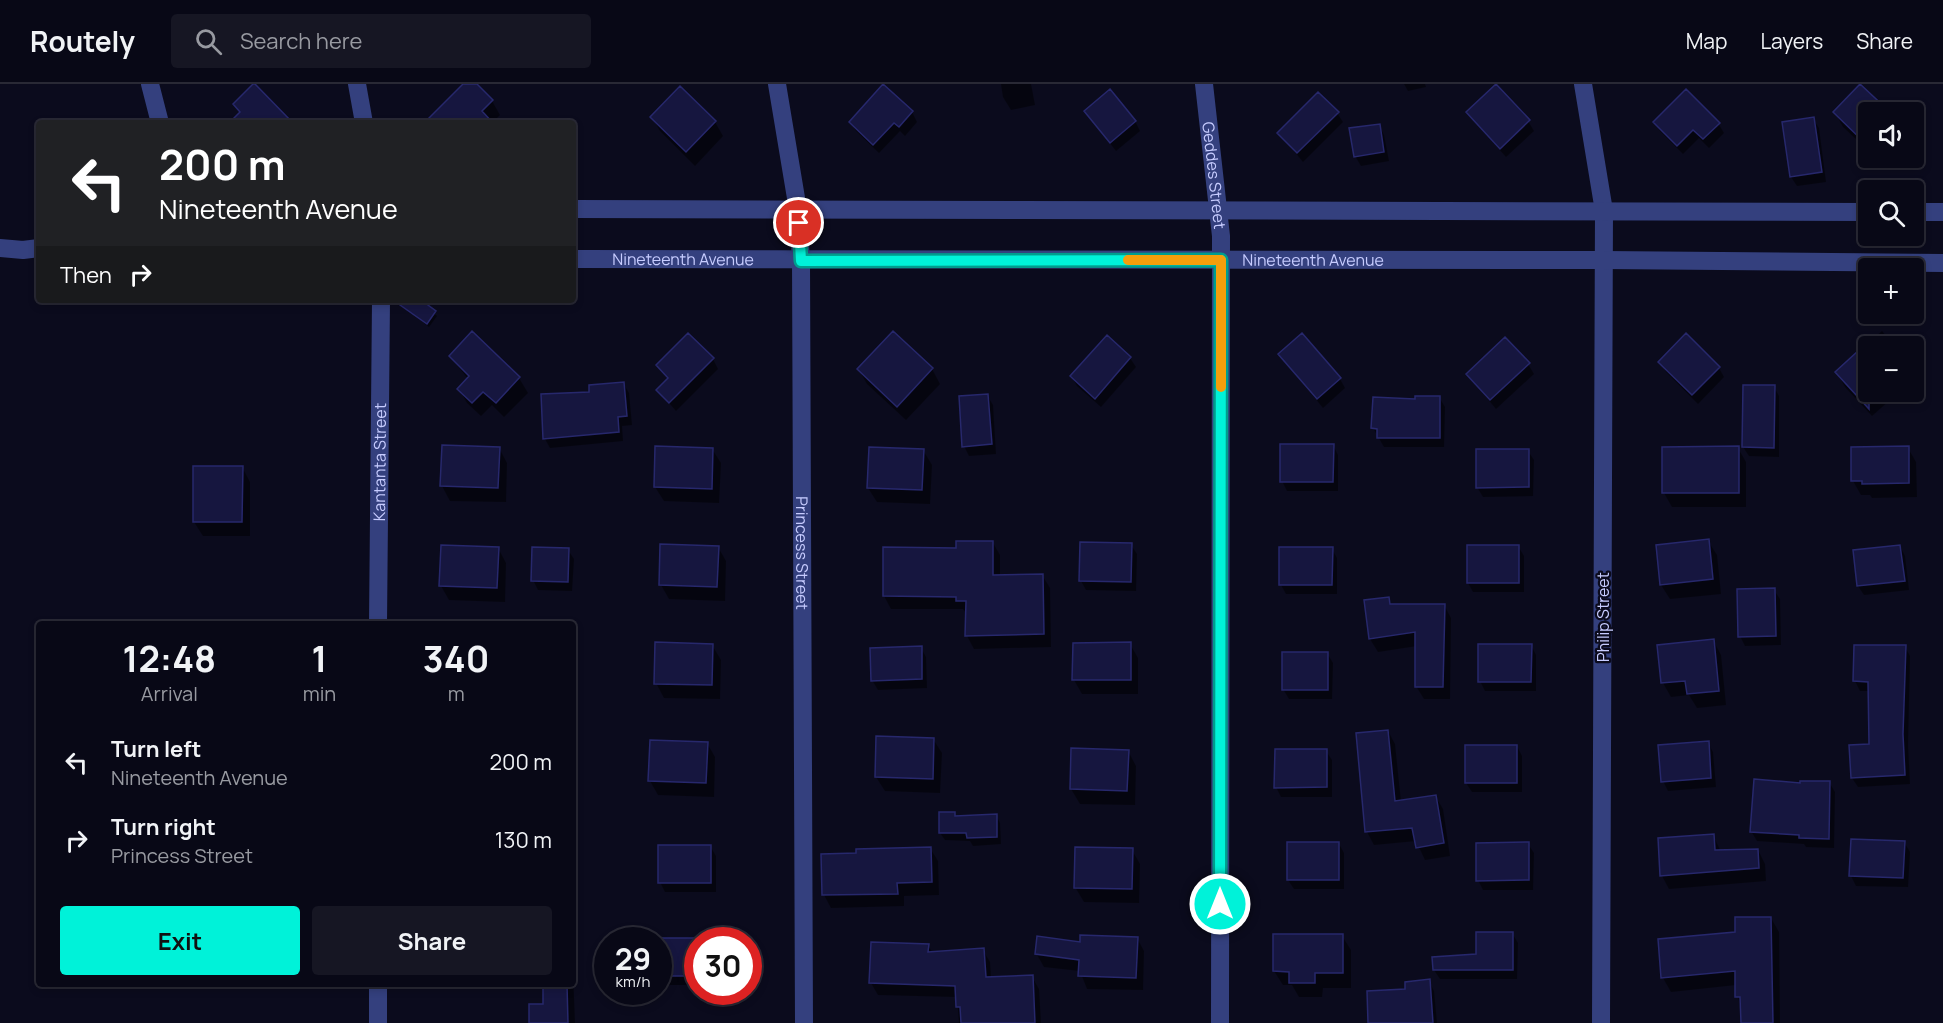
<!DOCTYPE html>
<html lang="en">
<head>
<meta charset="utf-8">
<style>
	body { margin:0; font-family:Manrope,sans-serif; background:#161623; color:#f1f3f6; height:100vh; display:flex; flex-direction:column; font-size:22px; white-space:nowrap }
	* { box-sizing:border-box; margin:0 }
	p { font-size:20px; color:#989aa1 }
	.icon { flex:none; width:33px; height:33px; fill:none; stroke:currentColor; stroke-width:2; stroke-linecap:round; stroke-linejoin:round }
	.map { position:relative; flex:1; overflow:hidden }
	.drawer { position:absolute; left:36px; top:537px; width:540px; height:366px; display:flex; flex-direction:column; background:#080816; border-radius:6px; box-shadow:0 3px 9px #0003,0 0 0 2px #292935 }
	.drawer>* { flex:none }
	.top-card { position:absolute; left:36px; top:36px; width:540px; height:183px; border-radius:6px; box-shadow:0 3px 9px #0003,0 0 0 2px #292935; background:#202124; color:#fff; overflow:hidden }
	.fabs { position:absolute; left:1858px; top:18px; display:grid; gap:12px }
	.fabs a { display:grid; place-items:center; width:66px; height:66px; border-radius:6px; background:#080816; box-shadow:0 3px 9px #0003,0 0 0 2px #292935; font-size:30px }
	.speed { position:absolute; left:594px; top:843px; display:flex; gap:12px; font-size:30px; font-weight:700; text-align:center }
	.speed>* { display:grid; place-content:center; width:78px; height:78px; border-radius:50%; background:#080816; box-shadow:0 3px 9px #0003,0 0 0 2px #292935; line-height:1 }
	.speed small { font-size:15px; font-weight:400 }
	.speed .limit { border:9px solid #d22; background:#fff; color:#111 }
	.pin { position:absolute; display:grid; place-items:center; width:51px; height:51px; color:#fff; margin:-26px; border:3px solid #fff; border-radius:50%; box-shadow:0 2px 6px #0007 }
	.me { position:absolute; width:66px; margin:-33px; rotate:0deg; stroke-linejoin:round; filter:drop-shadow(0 0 4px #0008) }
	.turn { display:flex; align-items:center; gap:21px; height:126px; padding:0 24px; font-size:27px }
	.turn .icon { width:78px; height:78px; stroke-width:2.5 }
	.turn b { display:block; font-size:42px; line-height:51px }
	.then { display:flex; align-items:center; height:57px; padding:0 24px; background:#0003; gap:12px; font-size:22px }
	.eta { display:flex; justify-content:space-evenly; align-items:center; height:102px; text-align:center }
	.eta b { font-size:36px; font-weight:700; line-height:42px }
	.primary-button { display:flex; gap:12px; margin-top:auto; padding:12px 24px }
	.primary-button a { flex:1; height:69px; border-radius:6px; background:#00f2d9; color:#111; font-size:24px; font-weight:700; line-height:69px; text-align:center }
	.primary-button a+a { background:#161623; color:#f1f3f6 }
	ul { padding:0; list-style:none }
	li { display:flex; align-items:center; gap:18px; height:78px; padding:0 24px }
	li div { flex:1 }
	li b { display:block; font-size:22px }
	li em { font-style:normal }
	header { display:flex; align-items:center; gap:36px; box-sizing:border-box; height:84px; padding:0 30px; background:#080816; border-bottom:2px solid #292935 }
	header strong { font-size:28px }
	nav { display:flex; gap:33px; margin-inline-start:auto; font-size:21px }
	.search { width:420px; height:54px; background:#161623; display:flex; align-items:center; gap:15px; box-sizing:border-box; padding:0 21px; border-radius:6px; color:#989aa1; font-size:22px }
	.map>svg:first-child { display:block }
	.shadow { fill:#0007 }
	.building { fill:#16163f; stroke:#27286c; stroke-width:1.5 }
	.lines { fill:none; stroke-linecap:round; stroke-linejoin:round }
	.minor { stroke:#34407e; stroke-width:18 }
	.route-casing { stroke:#009d8d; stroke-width:15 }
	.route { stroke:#00f2d9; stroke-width:10 }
	.slow { stroke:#f59e0b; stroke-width:10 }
	.labels { text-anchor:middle; stroke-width:4.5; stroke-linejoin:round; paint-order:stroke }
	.street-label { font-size:16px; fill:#c7ccff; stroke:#0b0b1d }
</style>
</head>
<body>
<header>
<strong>Routely</strong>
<div class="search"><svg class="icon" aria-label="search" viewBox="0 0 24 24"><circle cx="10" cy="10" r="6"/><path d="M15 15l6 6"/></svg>Search here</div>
<nav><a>Map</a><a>Layers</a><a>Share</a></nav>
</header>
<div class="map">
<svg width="1943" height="939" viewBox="0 0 1943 939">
	<rect width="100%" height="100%" fill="#0b0b1d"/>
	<path class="shadow" d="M465 0H475L492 17 500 31 492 39H430Z
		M1001 0H1031L1035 21 1011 26 1003 13Z
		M1404 0H1425L1426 3 1408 7Z
		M1860 2 1887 28H1869V67L1843 43 1835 28Z
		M1085 27 1135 37 1140 47 1116 67Z
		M912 28 917 38 905 52 900 47 879 69 856 47 850 38Z
		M1337 29 1343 38 1303 78 1279 49Z
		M1467 29 1528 37 1534 47 1506 73Z
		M652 33 715 38 723 52 695 82 660 47Z
		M1813 35 1819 44 1826 98 1797 102 1791 93 1784 39Z
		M1655 38 1718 39 1724 49 1709 64 1699 54 1683 70 1660 47Z
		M1379 41 1384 51 1389 77 1361 82 1355 72Z
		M1875 74H1887L1881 79Z
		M414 216H419L437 232 429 243 407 225Z
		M1882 247 1895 262H1869V308H1899L1872 332 1845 303 1837 289Z
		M472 249 519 294 528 309 504 333 492 321 481 332 467 319 459 305 468 295 450 272Z
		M893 249 932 285 940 300 906 336 867 300 859 286Z
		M688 251 713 275 718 285 676 327 658 306 668 296 658 281Z
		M1107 253 1130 274 1136 283 1101 323 1077 302 1072 293Z
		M1280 271 1340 295 1345 304 1323 324Z
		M1660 278 1719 284 1724 293 1698 320 1666 288Z
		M1528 280 1534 290 1496 325 1467 290Z
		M623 299 629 309 632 341 622 342 623 357 550 364 545 355 591 309Z
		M1774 303 1779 312V373L1749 372 1743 363Z
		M987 311 993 321 996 370 969 372 964 362Z
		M1439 313 1445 323 1444 363H1384L1373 344 1416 316Z
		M1333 361 1338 371V407H1287L1282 397Z
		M443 363 499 364 507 379 506 418 450 417 442 402Z
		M1738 364 1746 378V423H1672L1664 409Z
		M1908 364 1916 378 1917 413 1872 414 1870 411H1861L1853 397Z
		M712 365 721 379 719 419 664 417 655 403Z
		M923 366 932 381 930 420 877 418 868 404Z
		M1528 367 1534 376 1533 412 1483 413 1477 403Z
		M242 383 250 398V452H203L194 438Z
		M1708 457 1717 471 1721 510 1670 515 1661 501Z
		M993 459 1000 471V492L1042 491 1050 504 1051 563 974 565 967 552V530L963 525H891L884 512 958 465Z
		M1131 461 1137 470 1136 507 1086 506 1081 497Z
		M1518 462 1524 472V508H1473L1468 499Z
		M1900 462 1905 472 1909 506 1864 511 1858 502Z
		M718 463 726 477 725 517 669 515 661 501Z
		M498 464 506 479 505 518 449 516 441 502Z
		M1332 465 1337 474V510H1286L1281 501Z
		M568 466 574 475 572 507 538 506 533 496Z
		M1774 506 1780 515 1781 561 1745 562 1740 552Z
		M1389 515 1392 521H1444L1451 534 1450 615H1424L1416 602 1417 562 1378 568 1370 555Z
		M1713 556 1721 571 1726 621 1697 624 1689 611 1671 613 1663 599Z
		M1130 560 1138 574V610H1082L1074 596Z
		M712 561 721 576 720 615 664 614 656 599Z
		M1531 561 1536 571V607H1485L1480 597Z
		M1905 563 1910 572 1908 661 1910 700 1858 703 1852 694 1871 661 1870 607H1860L1855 597Z
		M921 564 926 573 927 604 878 606 872 596Z
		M1327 569 1333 579 1332 615H1289L1283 605Z
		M1388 647 1395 660 1401 718 1435 712 1443 725 1450 772 1425 776 1416 757 1374 761 1367 748 1358 650Z
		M933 655 942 669 940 709 885 707 876 693Z
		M707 659 715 673 714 713 658 711 650 697Z
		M1708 659 1713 668 1716 703 1668 707 1663 697Z
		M1517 662 1522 672V708H1472L1466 699Z
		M1072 666 1128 667 1136 682 1135 721 1080 720 1071 705Z
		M1326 667 1332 676V713H1281L1276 703Z
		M1829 698 1835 708 1834 764 1806 763 1804 760 1757 757 1751 747 1802 700Z
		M954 729 957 733 996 731 1000 739 1001 760 973 762 970 757 945 756 940 749Z
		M1713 751 1721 768 1758 766 1765 780 1766 797 1669 805 1662 792Z
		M1852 756 1904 758 1910 768 1908 803 1856 802 1851 792Z
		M1339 760 1344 769V805H1294L1288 796Z
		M1528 760 1534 769 1533 806H1483L1478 796Z
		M710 762 716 772V808H665L660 798Z
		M930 764 938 777 939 811 904 812V822L831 824 824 811Z
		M1132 766 1140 780 1139 819 1084 818 1075 803Z
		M1771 834 1779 848 1780 939H1743L1736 901 1671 908 1663 894 1736 849Z
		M1512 849 1518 859 1517 895H1440L1434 886 1477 871Z
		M1342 852 1351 866V904H1323L1322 913H1299L1292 901H1283L1274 887Z
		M1137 854 1144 867 1143 906 1087 905 1080 887 1044 883 1036 869 1081 860Z
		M651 855H702L698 856V901H658V856Z
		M928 861 933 870 983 866 990 878 991 894 1032 893 1039 905 1041 939H959L957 913 878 911 871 899Z
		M573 888 575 939H530L545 922V900H573Z
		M1429 897 1434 907 1437 939H1370L1407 906Z"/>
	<path class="building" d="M253 0H255L293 39H229L240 28 233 20Z
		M463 0H477L493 16 482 27 493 39H424Z
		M883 0 913 27 899 43 894 39 873 61 849 38Z
		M1496 0 1530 36 1500 65 1466 28Z
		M1860 0 1890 28H1869V63L1833 28Z
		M680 2 716 37 686 68 650 33Z
		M1110 5 1136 37 1110 59 1084 27Z
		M1686 5 1720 39 1703 55 1693 46 1677 62 1653 38Z
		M1318 8 1339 28 1297 69 1277 49Z
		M1814 33 1822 88 1790 93 1782 38Z
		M1380 40 1384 68 1354 73 1349 44Z
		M393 216H421L436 227 427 240Z
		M472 247 520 293 496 319 483 308 472 319 457 305 469 292 449 272Z
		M893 247 933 284 897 323 857 285Z
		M688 249 714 274 669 319 656 306 668 294 656 281Z
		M1302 249 1341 294 1317 315 1278 270Z
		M1686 249 1720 283 1692 311 1658 278Z
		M1107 251 1131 273 1095 315 1070 292Z
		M1505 253 1530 279 1490 316 1466 290Z
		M1869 257V325L1835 288Z
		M624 298 627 332 618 333 619 348 543 355 541 310 589 308V301Z
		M1743 301H1775L1774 364 1742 363Z
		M988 310 992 360 962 363 959 312Z
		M1415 312H1440V354H1377V345L1371 344 1373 313 1415 315Z
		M1280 360H1334L1333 398H1280Z
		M442 361 500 363 498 404 440 402Z
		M655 362 713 364 712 405 654 403Z
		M1739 362V409H1662V363Z
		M1909 362V399L1862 400V397H1851V363Z
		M869 363 924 365 922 406 867 404Z
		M1476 365H1529V403L1476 404Z
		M193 382H243L242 438H193Z
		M1709 455 1713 495 1660 501 1656 461Z
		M956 457H993V491L1043 490 1044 550 965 552 966 517H956V513L883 512V463L956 464Z
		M1080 458 1132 459 1131 498 1079 497Z
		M660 460 719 462 717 503 659 501Z
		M441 461 499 463 497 504 439 502Z
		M1467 461H1519V499H1467Z
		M1900 461 1905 497 1857 502 1853 466Z
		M532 463 569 464 568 498 531 497Z
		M1279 463H1333L1332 501H1279Z
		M1775 504 1776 552 1738 553 1737 505Z
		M1389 513 1390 520H1445L1443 603H1415V548L1369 555 1364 516Z
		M1714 555 1719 607 1687 610 1685 597 1661 599 1657 561Z
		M655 558 713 560 712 601 654 600Z
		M1131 558V596H1072L1073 559Z
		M1478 560H1532L1531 598H1478Z
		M1854 561H1906L1903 650 1905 691 1851 694 1849 661 1869 660 1868 598 1853 597Z
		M922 562V595L871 597 870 564Z
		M1282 568H1328V606H1282Z
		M1388 646 1395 717 1436 711 1444 759 1416 764 1412 744 1365 748 1356 649Z
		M876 652 934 654 933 695 875 693Z
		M650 656 708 658 706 699 648 697Z
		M1709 657 1711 694 1661 698 1658 661Z
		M1465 661H1517V699H1465Z
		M1071 664 1129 666 1127 707 1070 705Z
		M1275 665H1327V703L1274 704Z
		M1754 695 1800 699V697H1830L1829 755 1799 754V751L1750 748Z
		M939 728H955V732L997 730V753L967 754 966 749H939Z
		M1714 750 1715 766 1758 765 1759 784 1660 792 1658 754Z
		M1851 755 1905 757 1903 794 1849 792Z
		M1287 758H1339V796H1287Z
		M1529 758V796L1476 797V759Z
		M658 761H711V799H658Z
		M931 763 932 798 897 799 898 810 822 811 821 770 856 769V765Z
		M1075 763 1133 764 1132 805 1074 804Z
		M1735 833H1771L1773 939H1741L1740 913H1735V887L1661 894 1658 855 1735 848Z
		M1476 848H1513V886H1433L1432 873 1476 870Z
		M1273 850H1343V889H1315V899H1289V888L1273 887Z
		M1080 851 1138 853 1136 894 1078 892 1079 876 1035 870 1037 852 1080 858Z
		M658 854H698V892H658Z
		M871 858 929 860 928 868 984 864 986 893 1033 891 1035 939H961L960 923H956L955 902 869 899Z
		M1430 895 1433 939H1368L1367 907 1405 905V898Z
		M543 900H567L568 939H529V920H543Z"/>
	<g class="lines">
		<g class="minor">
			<path d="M150 0 160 39"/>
			<path d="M357 0 364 39"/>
			<path id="s1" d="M777 0 798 126 801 177 804 939"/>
			<path id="s2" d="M1204 0 1221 152 1220 939"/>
			<path d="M1583 0 1604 127 1601 939"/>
			<path d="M573 125 1869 128"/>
			<path d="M1914 128H1943"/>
			<path d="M0 164 23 166 39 164"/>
			<path id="s3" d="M573 175 1604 176 1943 179"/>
			<path id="s4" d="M378 540 381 216"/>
			<path d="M378 939V900"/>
		</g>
	</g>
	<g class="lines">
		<g class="route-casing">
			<path id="route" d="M799 139 801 177 1221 176 1220 820"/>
		</g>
		<use href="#route" class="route"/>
		<path class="slow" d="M1128 176H1221V303"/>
	</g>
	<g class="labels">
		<g class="street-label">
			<text dy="6" stroke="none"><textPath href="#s2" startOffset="92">Geddes Street</textPath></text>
			<text dy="6" stroke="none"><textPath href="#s3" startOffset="110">Nineteenth Avenue</textPath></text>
			<text dy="6" stroke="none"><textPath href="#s3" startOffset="740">Nineteenth Avenue</textPath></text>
			<text dy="6" stroke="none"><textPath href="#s4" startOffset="162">Kantanta Street</textPath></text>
			<text dy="6" stroke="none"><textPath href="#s1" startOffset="471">Princess Street</textPath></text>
			<text transform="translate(1603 533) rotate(-90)" y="6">Philip Street</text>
		</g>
	</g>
</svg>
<div class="fabs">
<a><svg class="icon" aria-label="sound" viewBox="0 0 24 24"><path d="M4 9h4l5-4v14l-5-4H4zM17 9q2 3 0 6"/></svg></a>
<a><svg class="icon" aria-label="search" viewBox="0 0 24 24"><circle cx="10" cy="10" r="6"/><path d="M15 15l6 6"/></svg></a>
<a>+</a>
<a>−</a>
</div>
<div class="speed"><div>29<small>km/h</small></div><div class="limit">30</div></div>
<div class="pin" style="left:799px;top:139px;background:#d93025"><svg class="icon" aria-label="arrive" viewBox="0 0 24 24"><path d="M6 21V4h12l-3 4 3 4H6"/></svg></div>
<svg class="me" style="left:1220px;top:820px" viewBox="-20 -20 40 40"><circle r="17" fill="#00f2d9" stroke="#fff" stroke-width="3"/><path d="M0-11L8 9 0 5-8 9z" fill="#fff"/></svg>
<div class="top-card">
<div class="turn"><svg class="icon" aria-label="left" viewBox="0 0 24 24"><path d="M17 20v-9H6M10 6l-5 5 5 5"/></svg><div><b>200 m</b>Nineteenth Avenue</div></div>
<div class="then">Then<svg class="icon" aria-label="right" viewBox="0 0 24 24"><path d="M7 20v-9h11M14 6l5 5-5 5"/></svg></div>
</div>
<section class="drawer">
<div class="eta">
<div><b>12:48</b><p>Arrival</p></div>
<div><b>1</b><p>min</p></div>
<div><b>340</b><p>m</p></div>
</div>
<ul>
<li><svg class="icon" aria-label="left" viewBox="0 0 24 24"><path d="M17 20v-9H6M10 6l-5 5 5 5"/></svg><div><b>Turn left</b><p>Nineteenth Avenue</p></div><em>200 m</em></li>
<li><svg class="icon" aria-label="right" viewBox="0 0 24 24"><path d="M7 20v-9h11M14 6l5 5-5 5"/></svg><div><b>Turn right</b><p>Princess Street</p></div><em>130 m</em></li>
</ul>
<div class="primary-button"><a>Exit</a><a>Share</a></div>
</section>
</div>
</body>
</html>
